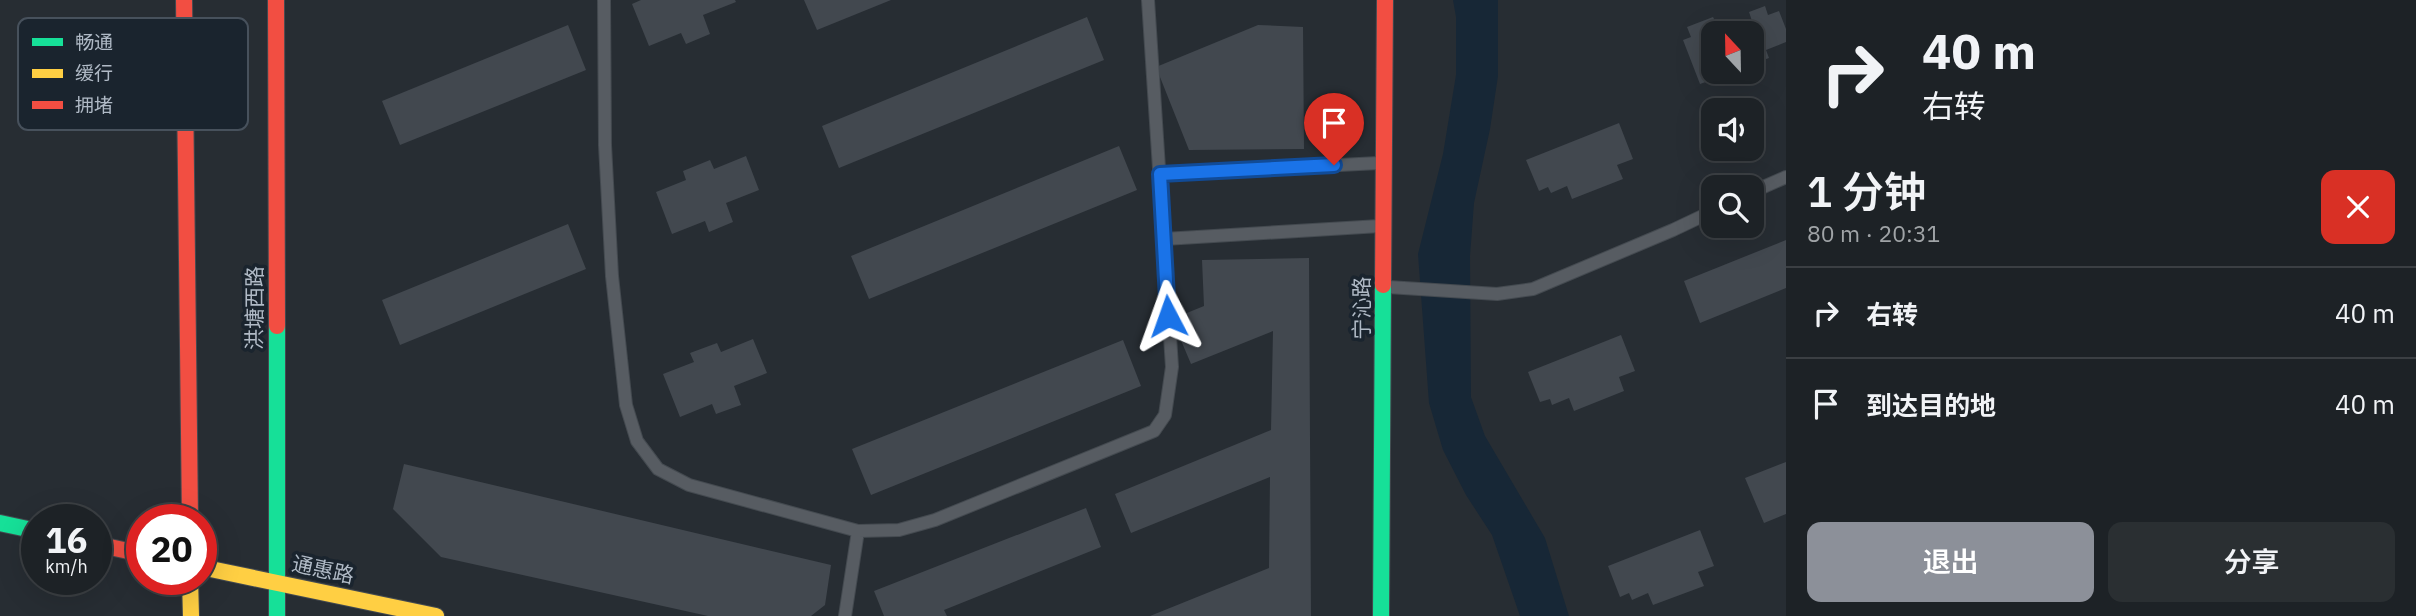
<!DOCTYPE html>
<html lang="zh">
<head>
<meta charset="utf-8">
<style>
	body { margin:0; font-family:"IBM Plex Sans","Noto Sans SC",sans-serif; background:#2a2f32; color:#f1f3f6; height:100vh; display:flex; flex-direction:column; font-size:26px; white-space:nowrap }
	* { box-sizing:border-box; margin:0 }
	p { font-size:23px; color:#a0a4a7 }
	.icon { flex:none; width:38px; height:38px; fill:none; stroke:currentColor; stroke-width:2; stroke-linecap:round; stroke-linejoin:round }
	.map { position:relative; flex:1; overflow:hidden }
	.side { display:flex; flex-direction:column; background:#1d2226; width:630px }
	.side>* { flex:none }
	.top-card { background:#1d2226; color:#f1f3f6; overflow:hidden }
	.needle { width:46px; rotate:338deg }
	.buttons { position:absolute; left:1701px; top:21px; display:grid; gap:14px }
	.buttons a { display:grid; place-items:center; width:63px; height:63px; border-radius:14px; background:#1d2226; box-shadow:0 7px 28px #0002,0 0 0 2px #3b3f43; font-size:35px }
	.speed { position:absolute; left:21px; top:504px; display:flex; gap:14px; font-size:35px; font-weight:700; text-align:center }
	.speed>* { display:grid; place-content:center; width:91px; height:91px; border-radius:50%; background:#1d2226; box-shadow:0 7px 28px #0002,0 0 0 2px #3b3f43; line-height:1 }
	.speed small { font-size:18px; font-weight:400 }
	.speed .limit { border:10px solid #d22; background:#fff; color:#111 }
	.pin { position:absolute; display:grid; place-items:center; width:60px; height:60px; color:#fff; margin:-72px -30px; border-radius:50% 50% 50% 0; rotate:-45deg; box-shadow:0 0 7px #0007 }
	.pin .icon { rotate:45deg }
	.me { position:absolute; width:77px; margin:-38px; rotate:356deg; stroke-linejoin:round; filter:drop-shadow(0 0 5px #0008) }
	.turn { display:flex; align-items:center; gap:24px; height:147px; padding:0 21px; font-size:32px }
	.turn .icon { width:91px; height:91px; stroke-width:2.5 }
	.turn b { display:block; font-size:49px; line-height:60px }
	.round { display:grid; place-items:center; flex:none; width:74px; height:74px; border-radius:14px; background:#2a2f32 }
	.summary { display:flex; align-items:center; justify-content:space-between; height:119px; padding:0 21px }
	h1 { font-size:42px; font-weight:600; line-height:52px }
	.button { display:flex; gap:14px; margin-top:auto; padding:14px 21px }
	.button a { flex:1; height:80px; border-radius:14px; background:#8c9099; color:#fff; font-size:28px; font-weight:600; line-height:80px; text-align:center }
	.button a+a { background:#2a2f32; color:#f1f3f6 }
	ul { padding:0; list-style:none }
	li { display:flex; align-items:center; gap:21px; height:91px; padding:0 21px; border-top:2px solid #3b3f43 }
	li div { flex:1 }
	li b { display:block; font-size:26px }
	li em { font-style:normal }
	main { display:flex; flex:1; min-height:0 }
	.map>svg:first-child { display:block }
	.water { fill:#172736 }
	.building { fill:#42484f }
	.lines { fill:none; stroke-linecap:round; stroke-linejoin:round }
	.lane-casing { stroke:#444a50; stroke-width:14 }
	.fast-casing { stroke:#444a50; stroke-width:18 }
	.slow-casing { stroke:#444a50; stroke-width:18 }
	.jam-casing { stroke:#444a50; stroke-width:18 }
	.lane { stroke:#575c62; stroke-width:12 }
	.fast { stroke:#16e098; stroke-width:16 }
	.slow { stroke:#ffcf43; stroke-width:16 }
	.jam { stroke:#f24e42; stroke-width:16 }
	.route-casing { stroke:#114b97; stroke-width:18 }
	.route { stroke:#1a73e8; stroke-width:12 }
	.labels { text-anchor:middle; stroke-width:7; stroke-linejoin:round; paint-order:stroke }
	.street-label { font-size:21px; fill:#b0bac6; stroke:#1a242e }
	.key { fill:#1a242e; stroke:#47515c; stroke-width:2 }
	.key-label { font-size:19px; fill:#b0bac6 }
</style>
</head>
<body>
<main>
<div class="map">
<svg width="1786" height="616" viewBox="0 0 1786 616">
	<rect width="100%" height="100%" fill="#272d33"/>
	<path class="water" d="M1453 0H1498V76L1490 129 1474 203 1470 256 1471 397 1485 436 1545 538 1569 616H1520L1492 535 1466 495 1443 450 1429 403 1418 254 1443 154 1456 75V17Z"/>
	<path class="building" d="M641 0H735L736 2 703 15 710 34 686 44 681 33 649 46 632 4Z
		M804 0H891L817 30Z
		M1765 6 1768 15 1779 11 1786 29V42L1766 50 1769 58 1752 64V33H1713V72H1733L1700 84 1683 40 1691 37 1687 27 1713 17 1717 25 1733 19 1736 27 1752 21 1749 12Z
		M1087 17 1104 60 839 168 822 126Z
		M568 25 586 70 400 145 382 101Z
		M1258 25 1303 27 1304 149 1189 150 1156 67Z
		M1619 123 1633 159 1617 165 1623 179 1572 199 1567 186 1551 193 1548 187 1539 191 1526 160Z
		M1119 146 1137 190 869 299 851 256Z
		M746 156 759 190 726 203 733 222 709 232 705 221 672 234 656 192 686 180 683 171 710 160 714 169Z
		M568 224 586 269 400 345 382 300Z
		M1786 240V288L1700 323 1684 281Z
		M1309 258 1311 616H1150L1269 568 1270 477 1131 533 1115 494 1271 430 1273 331 1191 364 1172 319 1204 306 1202 260Z
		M1621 335 1635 371 1619 377 1624 391 1574 411 1569 398 1552 405 1550 399 1540 402 1528 372Z
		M753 339 767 373 734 386 741 405 716 414 712 404 680 417 663 374 694 362 690 353 717 343 721 352Z
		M1123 340 1141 386 871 495 852 449Z
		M1786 462V514L1764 523 1745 478Z
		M404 464 831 565 825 605 811 616H708L441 557 393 509Z
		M1086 508 1101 547 944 610 947 616H884L874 591Z
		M1700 530 1714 566 1698 572 1704 586 1653 605 1648 593 1632 600 1629 593 1620 597 1608 566Z"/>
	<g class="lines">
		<g class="lane-casing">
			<path id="lane" d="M604 0 605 145 612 276 626 405 637 441 658 469 689 485 858 531 899 530 935 520 1154 431 1165 415 1172 367 1148 0
				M1160 174 1379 163
				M1752 192 1786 177
				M1164 239 1380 226
				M1388 287 1497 294 1533 289 1673 230 1713 211
				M845 616 858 531"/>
		</g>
		<g class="fast-casing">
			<path id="fast" d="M277 326V616
				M0 523 37 531
				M1381 616 1383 285"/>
		</g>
		<g class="slow-casing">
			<path id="slow" d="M201 567 436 616
				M190 579 191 616"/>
		</g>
		<g class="jam-casing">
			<path id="jam" d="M184 0 190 520
				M276 0 277 326
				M1383 285 1385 0
				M96 544 142 554"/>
		</g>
		<use href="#lane" class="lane"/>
		<use href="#fast" class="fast"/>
		<use href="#slow" class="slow"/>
		<use href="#jam" class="jam"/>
	</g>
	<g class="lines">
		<g class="route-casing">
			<path id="route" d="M1168 316 1160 174 1334 165"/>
		</g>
		<use href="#route" class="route"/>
	</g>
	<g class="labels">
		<g class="street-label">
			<text transform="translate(255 308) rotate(-90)" y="7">洪塘西路</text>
			<text transform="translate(1362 308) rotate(-90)" y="7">宁沁路</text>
			<text transform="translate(323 570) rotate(12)" y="7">通惠路</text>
		</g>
	</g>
	<rect x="18" y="18" width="230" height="112" rx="10" class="key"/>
	<rect x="32" y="38" width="31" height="8" fill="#16e098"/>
	<rect x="32" y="69" width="31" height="9" fill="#ffcf43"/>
	<rect x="32" y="101" width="31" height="8" fill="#f24e42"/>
	<g class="key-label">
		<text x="75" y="49">畅通</text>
		<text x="75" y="80">缓行</text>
		<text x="75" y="112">拥堵</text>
	</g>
</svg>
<div class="buttons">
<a><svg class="needle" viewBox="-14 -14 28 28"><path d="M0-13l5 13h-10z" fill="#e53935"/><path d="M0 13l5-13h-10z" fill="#a0a4a7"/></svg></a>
<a><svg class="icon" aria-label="sound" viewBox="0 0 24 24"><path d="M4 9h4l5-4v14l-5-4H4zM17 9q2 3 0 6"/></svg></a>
<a><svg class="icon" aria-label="search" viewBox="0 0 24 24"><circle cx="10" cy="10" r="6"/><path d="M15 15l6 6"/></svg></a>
</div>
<div class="speed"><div>16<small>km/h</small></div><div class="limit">20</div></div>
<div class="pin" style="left:1334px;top:165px;background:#d93025"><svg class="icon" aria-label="arrive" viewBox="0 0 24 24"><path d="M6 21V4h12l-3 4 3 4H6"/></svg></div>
<svg class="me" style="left:1168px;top:316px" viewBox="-20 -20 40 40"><path d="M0-17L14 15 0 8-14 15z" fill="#1a73e8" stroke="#fff" stroke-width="4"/></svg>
</div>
<section class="side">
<div class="top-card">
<div class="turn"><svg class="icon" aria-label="right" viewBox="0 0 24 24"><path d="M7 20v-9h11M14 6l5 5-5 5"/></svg><div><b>40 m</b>右转</div></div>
</div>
<div class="summary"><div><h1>1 分钟</h1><p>80 m · 20:31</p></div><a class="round" style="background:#d93025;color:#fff"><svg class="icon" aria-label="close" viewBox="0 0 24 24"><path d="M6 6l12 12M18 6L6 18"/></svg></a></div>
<ul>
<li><svg class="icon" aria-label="right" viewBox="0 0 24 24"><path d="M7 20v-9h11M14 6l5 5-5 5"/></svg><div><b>右转</b></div><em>40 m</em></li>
<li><svg class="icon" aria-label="arrive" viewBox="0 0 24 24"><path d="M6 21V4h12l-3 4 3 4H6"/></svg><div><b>到达目的地</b></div><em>40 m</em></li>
</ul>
<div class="button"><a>退出</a><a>分享</a></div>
</section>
</main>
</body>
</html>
